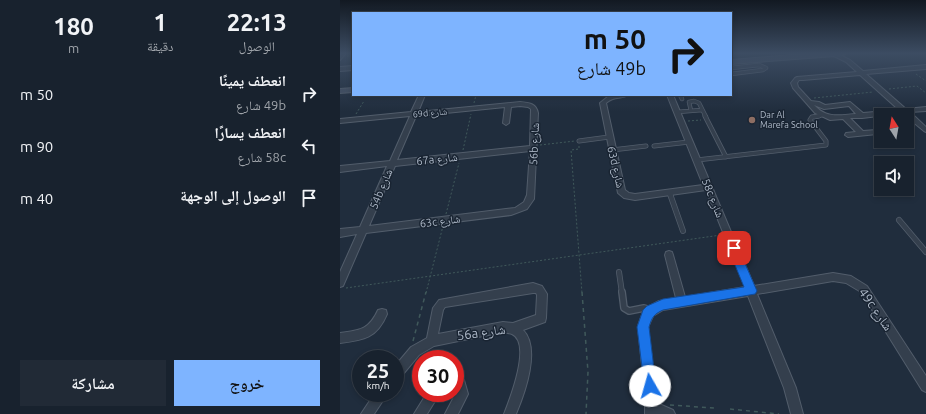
<!DOCTYPE html>
<html lang="ar">
<head>
<meta charset="utf-8">
<style>
	body { margin:0; font-family:Ubuntu,"Noto Naskh Arabic",sans-serif; background:#212a36; color:#f1f3f6; direction:rtl; height:100vh; display:flex; flex-direction:column; font-size:15px; white-space:nowrap }
	* { box-sizing:border-box; margin:0 }
	p { font-size:13px; color:#9fa4aa }
	.icon { flex:none; width:22px; height:22px; fill:none; stroke:currentColor; stroke-width:2; stroke-linecap:round; stroke-linejoin:round }
	.map { position:relative; flex:1; overflow:hidden; direction:ltr }
	.panel { display:flex; flex-direction:column; background:#18222e; width:340px }
	.panel>* { flex:none }
	.hud { position:absolute; left:12px; top:12px; width:380px; height:84px; border-radius:0px; box-shadow:0 2px 6px #0003,0 0 0 1px #363f4a; direction:rtl; background:#7eb4ff; color:#111; overflow:hidden }
	.needle { width:26px; rotate:349deg }
	.tools { position:absolute; left:534px; top:108px; display:grid; gap:8px }
	.tools a { display:grid; place-items:center; width:40px; height:40px; border-radius:0px; background:#18222e; box-shadow:0 2px 6px #0003,0 0 0 1px #363f4a; font-size:20px }
	.speed { position:absolute; left:12px; top:350px; display:flex; gap:8px; font-size:20px; font-weight:700; text-align:center }
	.speed>* { display:grid; place-content:center; width:52px; height:52px; border-radius:50%; background:#18222e; box-shadow:0 2px 6px #0003,0 0 0 1px #363f4a; line-height:1 }
	.speed small { font-size:10px; font-weight:400 }
	.speed .limit { border:6px solid #d22; background:#fff; color:#111 }
	.pin { position:absolute; display:grid; place-items:center; width:34px; height:34px; color:#fff; margin:-17px; border-radius:8px; box-shadow:0 2px 6px #0006 }
	.me { position:absolute; width:44px; margin:-22px; rotate:353deg; stroke-linejoin:round; filter:drop-shadow(0 0 3px #0008) }
	.turn { display:flex; align-items:center; gap:14px; height:84px; padding:0 20px; font-size:18px }
	.turn .icon { width:52px; height:52px; stroke-width:2.5 }
	.turn b { display:block; font-size:28px; line-height:34px }
	.eta { display:flex; justify-content:space-evenly; align-items:center; height:68px; text-align:center }
	.eta b { font-size:24px; font-weight:600; line-height:28px }
	.button { display:flex; gap:8px; margin-top:auto; padding:8px 20px }
	.button a { flex:1; height:46px; border-radius:0px; background:#7eb4ff; color:#111; font-size:16px; font-weight:600; line-height:46px; text-align:center }
	.button a+a { background:#212a36; color:#f1f3f6 }
	ul { padding:0; list-style:none }
	li { display:flex; align-items:center; gap:12px; height:52px; padding:0 20px }
	li div { flex:1 }
	li b { display:block; font-size:15px }
	li em { font-style:normal }
	main { display:flex; flex:1; min-height:0 }
	.map>svg:first-child { display:block }
	.lines { fill:none; stroke-linecap:round; stroke-linejoin:round }
	.lane-far3-casing { stroke:#525d6b; stroke-width:4.5 }
	.lane-far2-casing { stroke:#525d6b; stroke-width:5 }
	.lane-far1-casing { stroke:#525d6b; stroke-width:6 }
	.lane-casing { stroke:#525d6b; stroke-width:8 }
	.street-casing { stroke:#525d6b; stroke-width:2 }
	.secondary-casing { stroke:#525d6b; stroke-width:2 }
	.path-far1 { stroke:#40595b; stroke-width:1; stroke-dasharray:2 2; stroke-linecap:butt }
	.path { stroke:#40595b; stroke-width:1.5; stroke-dasharray:4 4; stroke-linecap:butt }
	.lane-far3 { stroke:#343f4d; stroke-width:3 }
	.lane-far2 { stroke:#343f4d; stroke-width:3.5 }
	.lane-far1 { stroke:#343f4d; stroke-width:4.5 }
	.lane { stroke:#343f4d; stroke-width:5.5 }
	.street { fill:#343f4d; fill-rule:evenodd }
	.secondary { fill:#424e60; fill-rule:evenodd }
	.route { fill:#1a73e8; stroke:#114b97 }
	.education-dot { fill:#8d6e63; stroke:#192432; stroke-width:1.5 }
	.labels { text-anchor:middle; stroke-width:3; stroke-linejoin:round; paint-order:stroke }
	.far-street-label { font-size:9px; fill:#afbac9; stroke:#192432 }
	.far-poi-label { font-size:9px; fill:#afbac9; stroke:#192432; text-anchor:start }
	.street-label { font-size:11px; fill:#afbac9; stroke:#192432 }
	.near-street-label { font-size:13px; fill:#afbac9; stroke:#192432 }
</style>
</head>
<body>
<main>
<div class="map">
<svg width="586" height="414" viewBox="0 0 586 414">
	<rect width="100%" height="100%" fill="#202d3d"/>
	<g class="lines">
		<g class="lane-far3-casing">
			<path id="lane-far3" d="M433 53 434 55
				M391 68 419 65 426 68 423 70 391 74
				M340 95 342 99
				M351 111 349 102 354 101 359 103 366 117
				M337 112 362 110
				M474 117 482 115"/>
		</g>
		<g class="lane-far2-casing">
			<path id="lane-far2" d="M365 116 386 157
				M239 141 269 137
				M314 146 349 142
				M272 150 306 146
				M357 160 486 145V141L470 120 472 117 479 116
				M330 193 331 195"/>
		</g>
		<g class="lane-far1-casing">
			<path id="lane-far1" d="M330 194 343 231
				M559 220 586 252
				M279 272 282 293"/>
		</g>
		<g class="lane-casing">
			<path id="lane" d="M282 292 284 308 289 311 304 308 311 310"/>
		</g>
		<g class="street-casing">
			<path id="street" d="M1 53H6L0 60Z
				M496 53 510 60 523 71 586 65V69L526 74 566 109 586 107V111L570 112 586 127V132L584 131 567 117V115L563 113 522 118H510L523 131 537 130 540 132 537 134 508 137 505 135 506 133 516 132 503 119 490 120 475 113 453 88 451 83 455 78 457 77 517 72 506 62 494 56 493 55ZM520 75 559 110 523 113 510 102 485 105 479 102 471 101 458 87 457 83 459 80H463ZM474 105 484 109 509 106 516 114C499 115 487 119 474 105Z
				M13 66V70L0 71V67Z
				M79 95H85L78 112 180 102C189 103 196 103 198 113L194 199 187 209 171 215 26 233 3 286 0 287V272L17 234 0 237V229L20 227 47 166 0 172V166L50 161 70 116 0 123V119L71 112ZM180 106 188 107 191 109 190 146 57 160 76 116 165 107 163 123 166 125 169 123 171 107ZM190 151 187 195 184 202 175 208 29 226 55 166Z
				M270 95H289C280 100 276 95 266 103L285 190 289 193 295 194 363 185 327 95H333L414 286 493 273 511 276 527 286 586 376V392L582 390 521 292 506 283 493 281 417 294 456 388 463 414H451L444 388 408 296 323 310 313 316 308 327 317 403 333 410 335 414H305V395L298 327 299 323 303 312 308 307 319 301 336 298 325 255 326 252 329 251 332 252 333 255 345 297 405 287 366 190 295 200 284 198 278 193 260 103Z
				M193 283 202 286 207 294 206 318 205 322 183 330C201 348 185 393 176 414H164C170 399 192 343 172 334 170 333 166 333 163 332L94 346 79 355 59 379 55 381V366L71 347 87 338 93 308 99 300ZM193 293H196L197 295 196 315 173 323 163 322 98 334 103 310 105 307Z
				M42 309 46 310 47 314C37 338 24 340 0 343V333C20 330 29 330 38 310Z
				M115 378 124 380 128 394 118 414H105L116 393Z
				M35 393H48L34 414H21Z
				M87 393H100L87 414H74Z"/>
		</g>
		<g class="secondary-casing">
			<path id="secondary" d="M475 53H507L499 57 495 56 391 64V60Z
				M13 88V92L0 93V89Z"/>
		</g>
		<path class="path-far1" d="M7 56H13
			M576 74 586 81
			M549 89 577 86 586 93
			M474 98 533 92
			M134 103 136 95
			M16 114 24 101
			M348 121 361 120
			M200 145 235 141
			M239 146V149L231 150 242 293
			M123 150 131 114
			M106 214 119 163
			M6 288 381 235
			M86 293 103 226"/>
		<path class="path" d="M242 292 248 372 246 414
			M73 341 86 292
			M330 405 374 408
			M390 409 439 414"/>
		<use href="#lane-far3" class="lane-far3"/>
		<use href="#lane-far2" class="lane-far2"/>
		<use href="#lane-far1" class="lane-far1"/>
		<use href="#lane" class="lane"/>
		<use href="#street" class="street"/>
		<use href="#secondary" class="secondary"/>
	</g>
	<linearGradient id="sky" x2="0" y2="1"><stop stop-color="#121922"/><stop offset="0.48" stop-color="#3c4c62"/><stop offset="1" stop-color="#3c4c62" stop-opacity="0"/></linearGradient>
	<rect width="586" height="111" fill="url(#sky)"/>
	<path class="route" d="M394 244 397 245 417 291 415 294 323 310C314 314 312 317 309 327L316 386 315 391 310 392 305 391 297 327 303 310 307 306 323 299 404 287 388 248Z"/>
	<circle class="education-dot" cx="412" cy="120" r="4"/>
	<g class="labels">
		<g class="far-street-label">
			<text transform="translate(90 113) rotate(-5)" y="3">69d شارع</text>
		</g>
		<g class="far-poi-label">
			<text x="420" y="118">Dar Al<tspan x="420" dy="10">Marefa School</tspan></text>
		</g>
		<g class="street-label">
			<text transform="translate(194 144) rotate(-87)" y="4">56b شارع</text>
			<text transform="translate(97 159) rotate(-6)" y="4">67a شارع</text>
			<text transform="translate(276 167) rotate(77)" y="4">63d شارع</text>
			<text transform="translate(41 189) rotate(-67)" y="4">54b شارع</text>
			<text transform="translate(373 198) rotate(68)" y="4">58c شارع</text>
			<text transform="translate(100 221) rotate(-7)" y="4">63c شارع</text>
		</g>
		<g class="near-street-label">
			<text transform="translate(536 309) rotate(55)" y="5">49c شارع</text>
			<text transform="translate(141 332) rotate(-8)" y="5">56a شارع</text>
		</g>
	</g>
</svg>
<div class="tools">
<a><svg class="needle" viewBox="-14 -14 28 28"><path d="M0-13l5 13h-10z" fill="#e53935"/><path d="M0 13l5-13h-10z" fill="#9fa4aa"/></svg></a>
<a><svg class="icon" aria-label="sound" viewBox="0 0 24 24"><path d="M4 9h4l5-4v14l-5-4H4zM17 9q2 3 0 6"/></svg></a>
</div>
<div class="speed"><div>25<small>km/h</small></div><div class="limit">30</div></div>
<div class="pin" style="left:394px;top:248px;background:#d93025"><svg class="icon" aria-label="arrive" viewBox="0 0 24 24"><path d="M6 21V4h12l-3 4 3 4H6"/></svg></div>
<svg class="me" style="left:310px;top:386px" viewBox="-20 -20 40 40"><circle r="19" fill="#fff"/><path d="M0-13L10 11 0 6-10 11z" fill="#1a73e8"/></svg>
<div class="hud">
<div class="turn"><svg class="icon" aria-label="right" viewBox="0 0 24 24"><path d="M7 20v-9h11M14 6l5 5-5 5"/></svg><div><b>50 m</b>49b شارع</div></div>
</div>
</div>
<section class="panel">
<div class="eta">
<div><b>22:13</b><p>الوصول</p></div>
<div><b>1</b><p>دقيقة</p></div>
<div><b>180</b><p>m</p></div>
</div>
<ul>
<li><svg class="icon" aria-label="right" viewBox="0 0 24 24"><path d="M7 20v-9h11M14 6l5 5-5 5"/></svg><div><b>انعطف يمينًا</b><p>49b شارع</p></div><em>50 m</em></li>
<li><svg class="icon" aria-label="left" viewBox="0 0 24 24"><path d="M17 20v-9H6M10 6l-5 5 5 5"/></svg><div><b>انعطف يسارًا</b><p>58c شارع</p></div><em>90 m</em></li>
<li><svg class="icon" aria-label="arrive" viewBox="0 0 24 24"><path d="M6 21V4h12l-3 4 3 4H6"/></svg><div><b>الوصول إلى الوجهة</b></div><em>40 m</em></li>
</ul>
<div class="button"><a>خروج</a><a>مشاركة</a></div>
</section>
</main>
</body>
</html>
